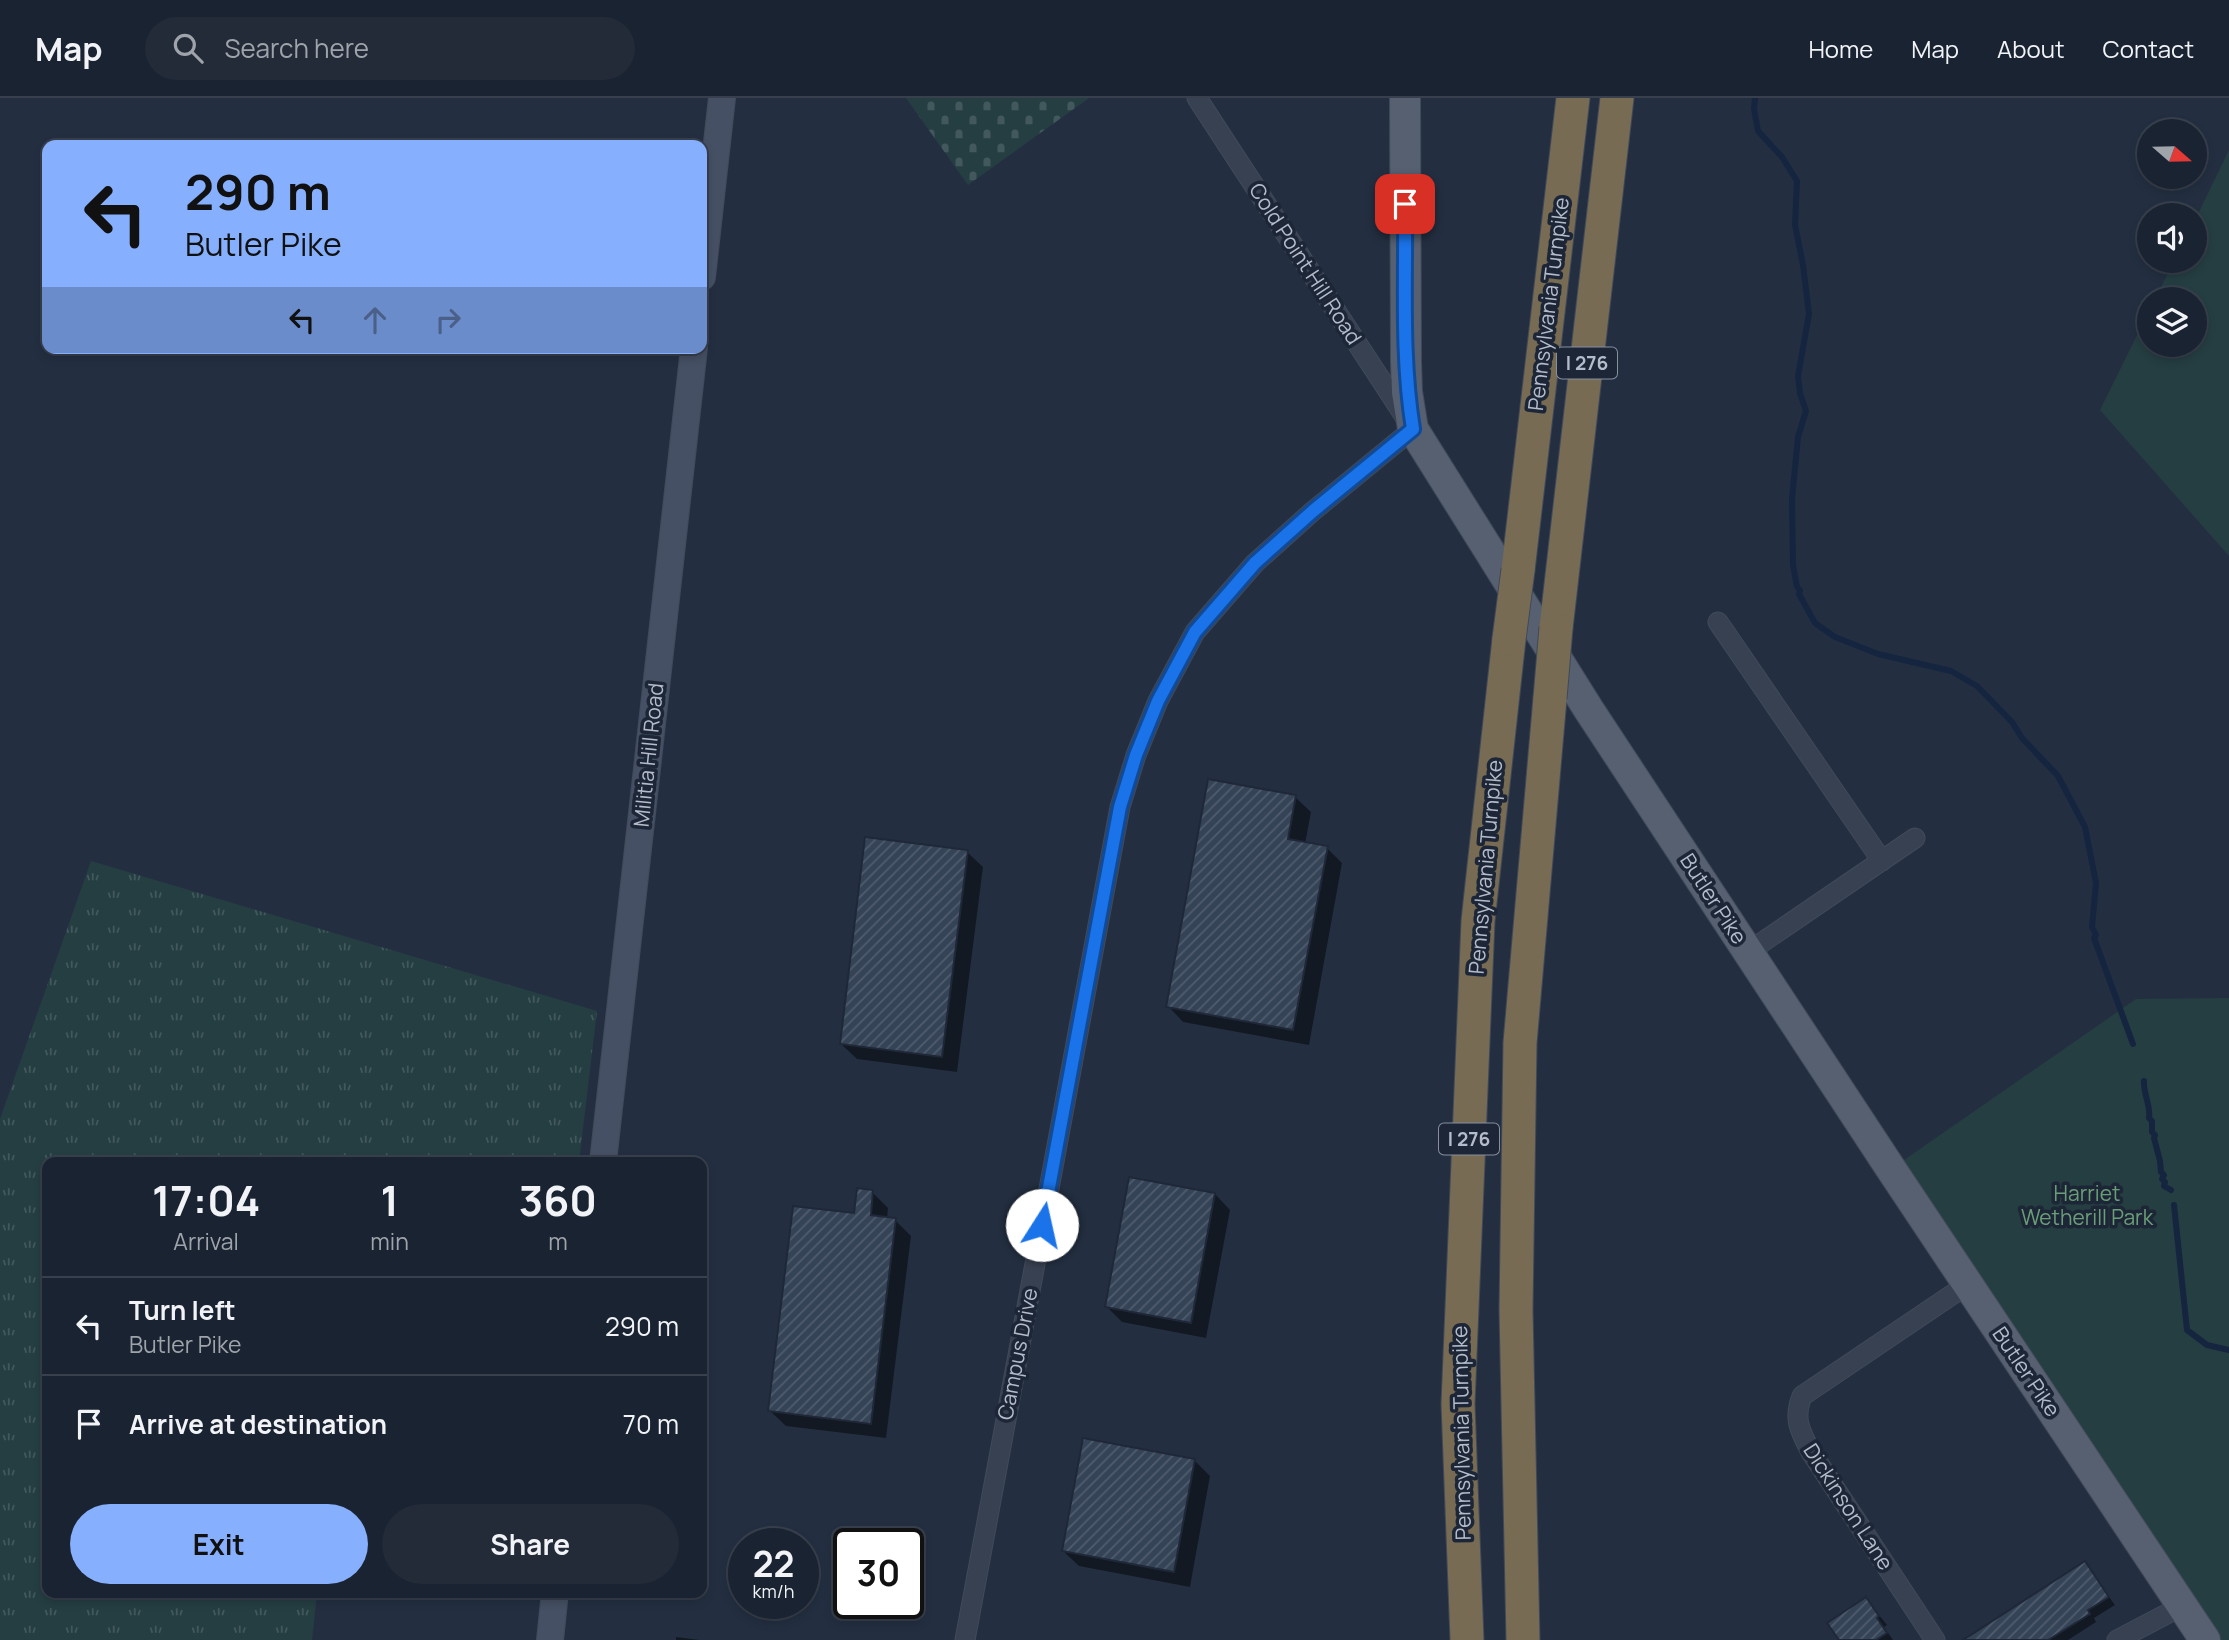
<!DOCTYPE html>
<html lang="en">
<head>
<meta charset="utf-8">
<style>
	body { margin:0; font-family:Manrope,sans-serif; background:#232b39; color:#f1f3f6; height:100vh; display:flex; flex-direction:column; font-size:26px; white-space:nowrap }
	* { box-sizing:border-box; margin:0 }
	p { font-size:23px; color:#9fa4ab }
	.icon { flex:none; width:38px; height:38px; fill:none; stroke:currentColor; stroke-width:2; stroke-linecap:round; stroke-linejoin:round }
	.map { position:relative; flex:1; overflow:hidden }
	.details { position:absolute; left:42px; top:1059px; width:665px; height:441px; display:flex; flex-direction:column; background:#1a2331; border-radius:14px; box-shadow:0 4px 10px #0003,0 0 0 2px #38404d }
	.details>* { flex:none }
	.hud { position:absolute; left:42px; top:42px; width:665px; height:214px; border-radius:14px; box-shadow:0 4px 10px #0003,0 0 0 2px #38404d; background:#86affe; color:#111; overflow:hidden }
	.needle { width:46px; rotate:110deg }
	.controls { position:absolute; left:2137px; top:21px; display:grid; gap:14px }
	.controls a { display:grid; place-items:center; width:70px; height:70px; border-radius:50%; background:#1a2331; box-shadow:0 4px 10px #0003,0 0 0 2px #38404d; font-size:35px }
	.speed { position:absolute; left:728px; top:1430px; display:flex; gap:14px; font-size:35px; font-weight:700; text-align:center }
	.speed>* { display:grid; place-content:center; width:91px; height:91px; border-radius:50%; background:#1a2331; box-shadow:0 4px 10px #0003,0 0 0 2px #38404d; line-height:1 }
	.speed small { font-size:18px; font-weight:400 }
	.speed .limit { border:4px solid #111; border-radius:10px; background:#fff; color:#111 }
	.pin { position:absolute; display:grid; place-items:center; width:60px; height:60px; color:#fff; margin:-30px; border-radius:14px; box-shadow:0 4px 10px #0006 }
	.me { position:absolute; width:77px; margin:-38px; rotate:10deg; stroke-linejoin:round; filter:drop-shadow(0 0 5px #0008) }
	.turn { display:flex; align-items:center; gap:24px; height:147px; padding:0 28px; font-size:32px }
	.turn .icon { width:91px; height:91px; stroke-width:2.5 }
	.turn b { display:block; font-size:49px; line-height:60px }
	.lanes { display:flex; align-items:center; height:66px; padding:0 28px; background:#0003; justify-content:center; gap:35px; direction:ltr }
	.lanes .off { opacity:.35 }
	.eta { display:flex; justify-content:space-evenly; align-items:center; height:119px; text-align:center }
	.eta b { font-size:42px; font-weight:700; line-height:49px }
	.button { display:flex; gap:14px; margin-top:auto; padding:14px 28px }
	.button a { flex:1; height:80px; border-radius:42px; background:#86affe; color:#111; font-size:28px; font-weight:700; line-height:80px; text-align:center }
	.button a+a { background:#232b39; color:#f1f3f6 }
	ul { padding:0; list-style:none }
	li { display:flex; align-items:center; gap:21px; height:98px; padding:0 28px; border-top:2px solid #38404d }
	li div { flex:1 }
	li b { display:block; font-size:26px }
	li em { font-style:normal }
	header { display:flex; align-items:center; gap:42px; box-sizing:border-box; height:98px; padding:0 35px; background:#1a2331; border-bottom:2px solid #38404d }
	header strong { font-size:33px }
	nav { display:flex; gap:38px; margin-inline-start:auto; font-size:24px }
	.search { width:490px; height:63px; background:#232b39; display:flex; align-items:center; gap:18px; box-sizing:border-box; padding:0 24px; border-radius:38px; color:#9fa4ab; font-size:26px }
	.map>svg:first-child { display:block }
	.grass { fill:url(#grass-tufts) }
	.cemetery { fill:url(#cemetery-stones) }
	.park { fill:#253e42 }
	.shadow { fill:#0007 }
	.lines { fill:none; stroke-linecap:round; stroke-linejoin:round }
	.stream { stroke:#152540; stroke-width:6 }
	.building { fill:url(#building-hatch); stroke:#1f2838; stroke-width:2 }
	.street-casing { stroke:#414a5a; stroke-width:21 }
	.secondary-casing { stroke:#414a5a; stroke-width:28 }
	.primary-casing { stroke:#414a5a; stroke-width:32 }
	.highway-casing { stroke:#404958; stroke-width:35 }
	.street { stroke:#384151; stroke-width:19 }
	.secondary { stroke:#455064; stroke-width:26 }
	.primary { stroke:#566071; stroke-width:30 }
	.highway { stroke:#776b54; stroke-width:33 }
	.highway-bridge-casing { stroke:#404958; stroke-width:35; stroke-linecap:butt }
	.highway-bridge { stroke:#776b54; stroke-width:33 }
	.route-casing { stroke:#114b97; stroke-width:18 }
	.route { stroke:#1a73e8; stroke-width:12 }
	.labels { text-anchor:middle; stroke-width:7; stroke-linejoin:round; paint-order:stroke }
	.shield { fill:#1d2636; stroke:#878f9e; stroke-width:2 }
	.shield-label { font-size:19px; font-weight:bold; fill:#b4bccb }
	.street-label { font-size:21px; fill:#b4bccb; stroke:#1d2636 }
	.park-label { font-size:21px; fill:#6a9e78; stroke:#1d2636 }
</style>
</head>
<body>
<header>
<strong>Map</strong>
<div class="search"><svg class="icon" aria-label="search" viewBox="0 0 24 24"><circle cx="10" cy="10" r="6"/><path d="M15 15l6 6"/></svg>Search here</div>
<nav><a>Home</a><a>Map</a><a>About</a><a>Contact</a></nav>
</header>
<div class="map">
<svg width="2229" height="1542" viewBox="0 0 2229 1542">
	<defs>
		<pattern id="grass-tufts" width="24" height="20" patternUnits="userSpaceOnUse" patternTransform="scale(1.75)"><rect width="24" height="20" fill="#253e42"/><path d="M3 7l-1-3M5 7V3M7 7l1-3M15 17l-1-3M17 17v-4M19 17l1-3" fill="none" stroke="#42585c"/></pattern>
		<pattern id="cemetery-stones" width="16" height="16" patternUnits="userSpaceOnUse" patternTransform="scale(1.75)"><rect width="16" height="16" fill="#253e42"/><path d="M2 7V4a2 2 0 0 1 4 0v3zM10 15v-3a2 2 0 0 1 4 0v3z" fill="#42585c"/></pattern>
		<pattern id="building-hatch" width="6" height="6" patternUnits="userSpaceOnUse" patternTransform="scale(1.75)"><rect width="6" height="6" fill="#354357"/><path d="M-1 1l2-2M0 6l6-6M5 7l2-2" fill="none" stroke="#505c6e"/></pattern>
	</defs>
	<rect width="100%" height="100%" fill="#232f41"/>
	<path class="grass" d="M91 763 597 913 579 1064H47V1494L317 1495 312 1542H0V1021Z"/>
	<path class="cemetery" d="M906 0H1089L968 87Z"/>
	<path class="park" d="M2229 52V458L2100 312 2149 213V247H2194V201H2155L2174 163H2194L2195 122Z
		M2229 900V1542H2205L1891 1071 2136 901Z"/>
	<path class="shadow" d="M1295 699 1311 714 1305 746 1327 750 1342 765 1309 947 1183 924 1168 908Z
		M967 754 983 769 957 974 857 961 841 946Z
		M872 1094 888 1110 887 1121 895 1122 911 1138 886 1340 786 1328 770 1313 856 1117Z
		M1215 1096 1230 1112 1206 1240 1122 1224 1107 1209Z
		M1194 1362 1210 1378 1190 1489 1079 1468 1063 1453Z
		M2084 1465 2115 1507 2094 1520 2096 1524 2068 1542H1971Z
		M1866 1501 1887 1527 1884 1529 1893 1542H1841Z
		M676 1539 700 1542H676Z"/>
	<g class="lines">
		<path class="stream" d="M1755 0 1754 11 1758 33 1782 59 1797 83 1795 127 1803 167 1809 216 1798 278 1800 295 1806 313 1798 339 1792 401 1793 467 1797 489 1800 492 1799 496 1815 525 1835 539 1878 556 1951 573 1977 588 2012 624 2022 640 2058 678 2085 729 2096 785 2092 829 2096 837 2094 840 2133 946
			M2144 983C2143 995 2151 1008 2149 1020L2152 1023V1034L2155 1037 2154 1040 2160 1063 2161 1074 2164 1077 2162 1081 2165 1084 2164 1088 2171 1092
			M2174 1107 2187 1232 2207 1247 2229 1252"/>
	</g>
	<path class="building" d="M1208 681 1296 697 1288 741 1328 748 1293 932 1166 909Z
		M865 739 968 752 942 959 840 946Z
		M1129 1079 1215 1095 1191 1225 1105 1209Z
		M857 1090 873 1092 871 1117 896 1120 871 1326 768 1313 793 1108 854 1115Z
		M1083 1340 1195 1361 1174 1474 1062 1453Z
		M2085 1463 2109 1499 2088 1512 2090 1516 2048 1542H1963Z
		M1866 1499 1879 1518 1877 1520 1887 1535 1876 1542H1839L1827 1525Z"/>
	<g class="lines">
		<g class="street-casing">
			<path id="street" d="M1718 524 1882 763
				M1748 854 1915 740
				M965 1542 1120 709 1136 657 1158 603 1195 534 1255 465 1313 413 1413 331 1197 0
				M1935 1542 1811 1354C1800 1333 1793 1321 1802 1298L1968 1186
				M2117 1542 2182 1508"/>
		</g>
		<g class="secondary-casing">
			<path id="secondary" d="M702 179 722 0
				M603 1064 694 250
				M550 1542 555 1494"/>
		</g>
		<g class="primary-casing">
			<path id="primary" d="M1405 0 1406 264 1407 294 1413 331 1589 612 1891 1071 2205 1542"/>
		</g>
		<g class="highway-casing">
			<path id="highway" d="M1518 472 1573 0
				M1556 530 1617 0
				M1467 1542 1458 1306 1478 823 1509 541
				M1523 1542 1516 1212 1520 945 1550 600"/>
		</g>
		<use href="#street" class="street"/>
		<use href="#secondary" class="secondary"/>
		<use href="#primary" class="primary"/>
		<use href="#highway" class="highway"/>
		<g class="highway-bridge-casing">
			<path id="highway-bridge" d="M1509 541 1518 472
				M1550 600 1556 530"/>
		</g>
		<use href="#highway-bridge" class="highway-bridge"/>
	</g>
	<g class="lines">
		<g class="route-casing">
			<path id="route" d="M1042 1127 1120 709 1136 657 1158 603 1195 534 1255 465 1313 413 1413 331C1401 257 1406 181 1405 106"/>
		</g>
		<use href="#route" class="route"/>
	</g>
	<g class="labels">
		<g class="shield">
			<rect x="1557" y="249.5" width="60" height="31" rx="5"/>
			<rect x="1439" y="1025.5" width="60" height="31" rx="5"/>
		</g>
		<g class="shield-label">
			<text x="1587" y="272">I 276</text>
			<text x="1469" y="1048">I 276</text>
		</g>
		<g class="street-label">
			<text transform="translate(1305 166) rotate(57)" y="7">Cold Point Hill Road</text>
			<text transform="translate(1549 206) rotate(-83)" y="7">Pennsylvania Turnpike</text>
			<text transform="translate(649 657) rotate(-84)" y="7">Militia Hill Road</text>
			<text transform="translate(1486 769) rotate(-85)" y="7">Pennsylvania Turnpike</text>
			<text transform="translate(1713 801) rotate(57)" y="7">Butler Pike</text>
			<text transform="translate(1018 1256) rotate(-79)" y="7">Campus Drive</text>
			<text transform="translate(2026 1274) rotate(56)" y="7">Butler Pike</text>
			<text transform="translate(1462 1335) rotate(-91)" y="7">Pennsylvania Turnpike</text>
			<text transform="translate(1848 1409) rotate(57)" y="7">Dickinson Lane</text>
		</g>
		<g class="park-label">
			<text x="2087" y="1103">Harriet<tspan x="2087" dy="24">Wetherill Park</tspan></text>
		</g>
	</g>
</svg>
<div class="controls">
<a><svg class="needle" viewBox="-14 -14 28 28"><path d="M0-13l5 13h-10z" fill="#e53935"/><path d="M0 13l5-13h-10z" fill="#9fa4ab"/></svg></a>
<a><svg class="icon" aria-label="sound" viewBox="0 0 24 24"><path d="M4 9h4l5-4v14l-5-4H4zM17 9q2 3 0 6"/></svg></a>
<a><svg class="icon" aria-label="layers" viewBox="0 0 24 24"><path d="M12 4l9 5-9 5-9-5zM3 14l9 5 9-5"/></svg></a>
</div>
<div class="speed"><div>22<small>km/h</small></div><div class="limit">30</div></div>
<div class="pin" style="left:1405px;top:106px;background:#d93025"><svg class="icon" aria-label="arrive" viewBox="0 0 24 24"><path d="M6 21V4h12l-3 4 3 4H6"/></svg></div>
<svg class="me" style="left:1042px;top:1127px" viewBox="-20 -20 40 40"><circle r="19" fill="#fff"/><path d="M0-13L10 11 0 6-10 11z" fill="#1a73e8"/></svg>
<div class="hud">
<div class="turn"><svg class="icon" aria-label="left" viewBox="0 0 24 24"><path d="M17 20v-9H6M10 6l-5 5 5 5"/></svg><div><b>290 m</b>Butler Pike</div></div>
<div class="lanes"><svg class="icon" aria-label="left" viewBox="0 0 24 24"><path d="M17 20v-9H6M10 6l-5 5 5 5"/></svg><svg class="icon off" aria-label="ahead" viewBox="0 0 24 24"><path d="M12 20V5M6 11l6-6 6 6"/></svg><svg class="icon off" aria-label="right" viewBox="0 0 24 24"><path d="M7 20v-9h11M14 6l5 5-5 5"/></svg></div>
</div>
<section class="details">
<div class="eta">
<div><b>17:04</b><p>Arrival</p></div>
<div><b>1</b><p>min</p></div>
<div><b>360</b><p>m</p></div>
</div>
<ul>
<li><svg class="icon" aria-label="left" viewBox="0 0 24 24"><path d="M17 20v-9H6M10 6l-5 5 5 5"/></svg><div><b>Turn left</b><p>Butler Pike</p></div><em>290 m</em></li>
<li><svg class="icon" aria-label="arrive" viewBox="0 0 24 24"><path d="M6 21V4h12l-3 4 3 4H6"/></svg><div><b>Arrive at destination</b></div><em>70 m</em></li>
</ul>
<div class="button"><a>Exit</a><a>Share</a></div>
</section>
</div>
</body>
</html>
